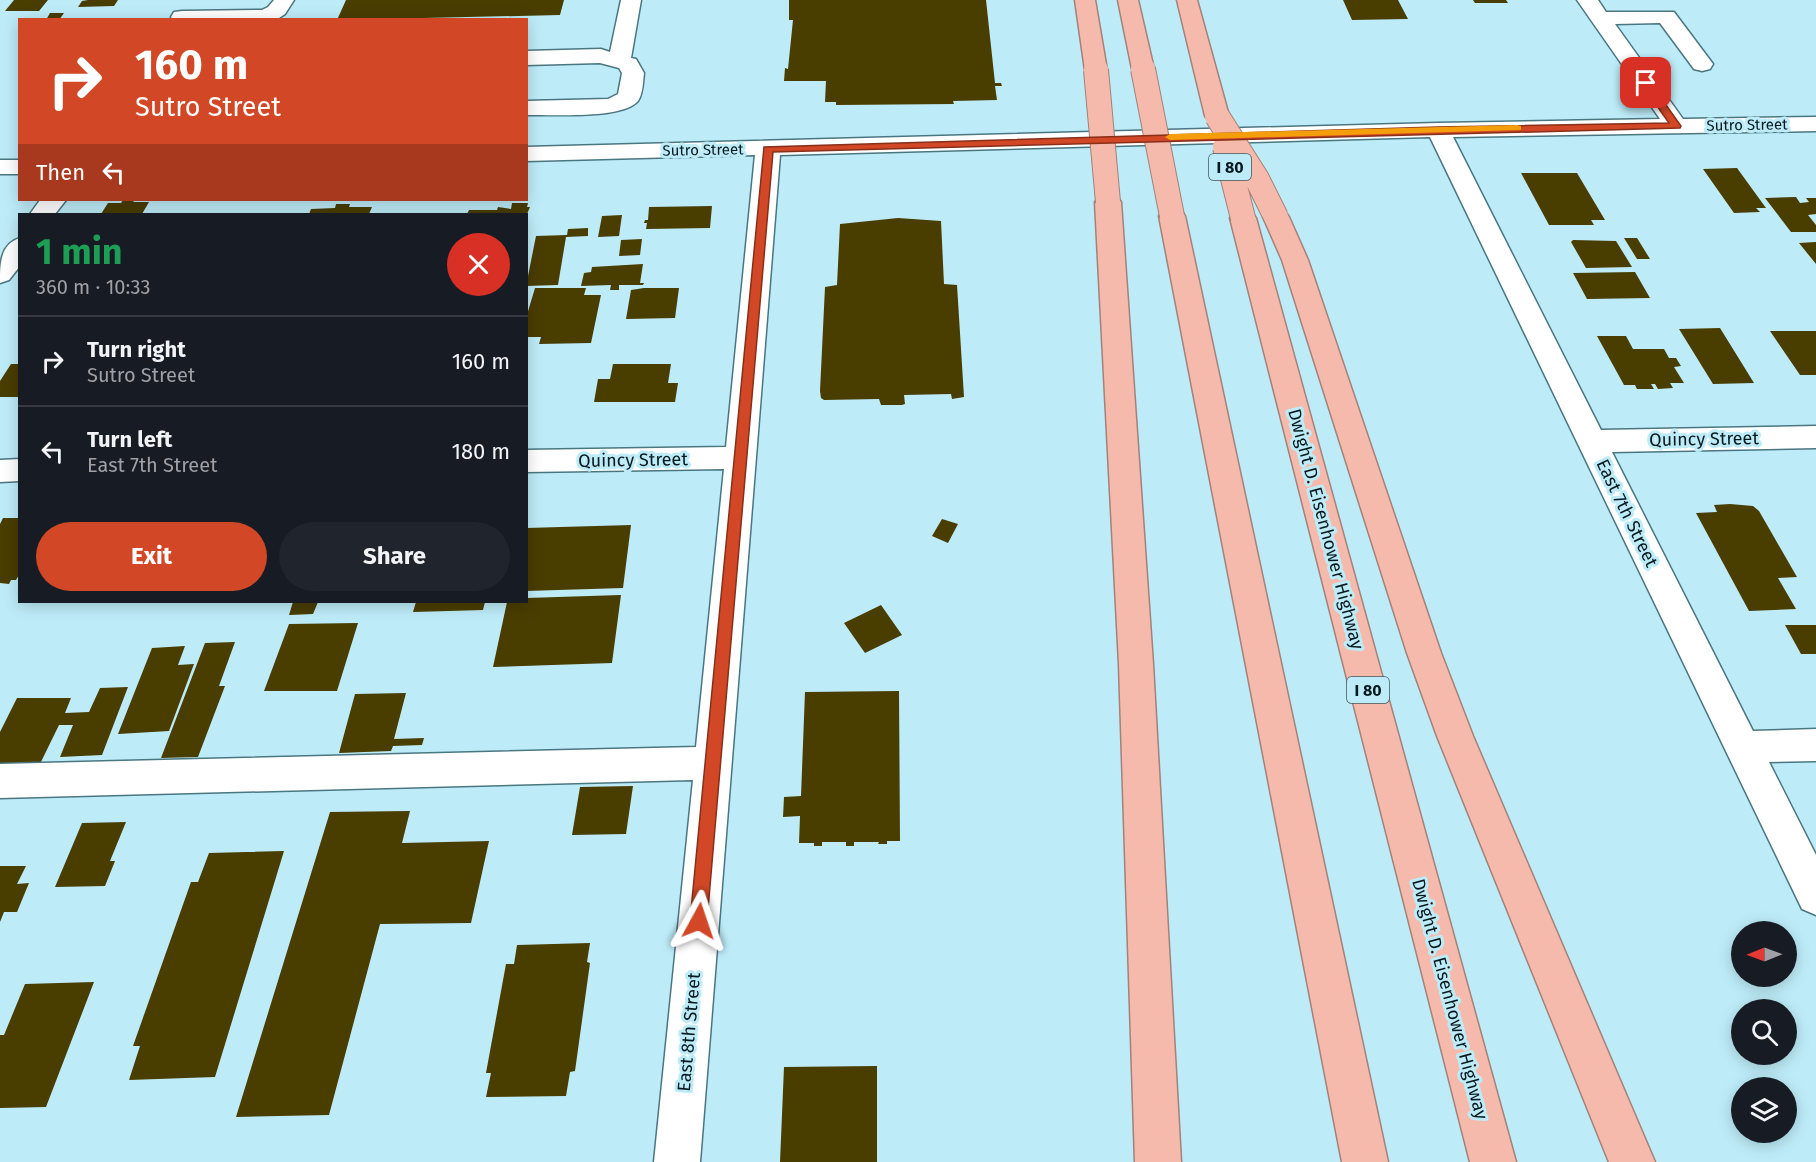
<!DOCTYPE html>
<html lang="en">
<head>
<meta charset="utf-8">
<style>
	body { margin:0; font-family:"Fira Sans",sans-serif; background:#20242c; color:#f1f3f6; height:100vh; display:flex; flex-direction:column; font-size:22px; white-space:nowrap }
	* { box-sizing:border-box; margin:0 }
	p { font-size:20px; color:#9ea1a6 }
	.icon { flex:none; width:33px; height:33px; fill:none; stroke:currentColor; stroke-width:2; stroke-linecap:round; stroke-linejoin:round }
	.map { position:relative; flex:1; overflow:hidden }
	.panel { position:absolute; left:18px; top:213px; width:510px; height:390px; display:flex; flex-direction:column; background:#171b24; border-radius:0px; box-shadow:0 3px 15px #0003 }
	.panel>* { flex:none }
	.banner { position:absolute; left:18px; top:18px; width:510px; height:183px; border-radius:0px; box-shadow:0 3px 15px #0003; background:#d24826; color:#fff; overflow:hidden }
	.needle { width:39px; rotate:269deg }
	.controls { position:absolute; left:1731px; top:921px; display:grid; gap:12px }
	.controls a { display:grid; place-items:center; width:66px; height:66px; border-radius:50%; background:#171b24; box-shadow:0 3px 15px #0003; font-size:30px }
	.pin { position:absolute; display:grid; place-items:center; width:51px; height:51px; color:#fff; margin:-26px; border-radius:12px; box-shadow:0 3px 9px #0006 }
	.me { position:absolute; width:66px; margin:-33px; rotate:5deg; stroke-linejoin:round; filter:drop-shadow(0 0 4px #0008) }
	.turn { display:flex; align-items:center; gap:21px; height:126px; padding:0 18px; font-size:27px }
	.turn .icon { width:78px; height:78px; stroke-width:2.5 }
	.turn b { display:block; font-size:42px; line-height:51px }
	.then { display:flex; align-items:center; height:57px; padding:0 18px; background:#0003; gap:12px; font-size:22px }
	.round { display:grid; place-items:center; flex:none; width:63px; height:63px; border-radius:32px; background:#20242c }
	.headline { display:flex; align-items:center; justify-content:space-between; height:102px; padding:0 18px }
	h1 { font-size:36px; font-weight:700; line-height:45px; color:#1e9e55 }
	.action { display:flex; gap:12px; margin-top:auto; padding:12px 18px }
	.action a { flex:1; height:69px; border-radius:36px; background:#d24826; color:#fff; font-size:24px; font-weight:700; line-height:69px; text-align:center }
	.action a+a { background:#20242c; color:#f1f3f6 }
	ul { padding:0; list-style:none }
	li { display:flex; align-items:center; gap:18px; height:90px; padding:0 18px; border-top:2px solid #363941 }
	li div { flex:1 }
	li b { display:block; font-size:22px }
	li em { font-style:normal }
	.map>svg:first-child { display:block }
	.building { fill:#4a3d00 }
	.lines { fill:none; stroke-linecap:round; stroke-linejoin:round }
	.minor-casing { stroke:#4a7680; stroke-width:3 }
	.highway-casing { stroke:#a2827a; stroke-width:3 }
	.minor { fill:#fff; fill-rule:evenodd }
	.highway { fill:#f5baab; fill-rule:evenodd }
	.highway-bridge-casing { stroke:#a2827a; stroke-width:26; stroke-linecap:butt }
	.highway-bridge { stroke:#f5baab; stroke-width:24 }
	.route { fill:#d24826; stroke:#882f19; stroke-width:1.5 }
	.slow { fill:#f59e0b }
	.labels { text-anchor:middle; stroke-width:6; stroke-linejoin:round; paint-order:stroke }
	.far-street-label { font-size:15px; fill:#07191e; stroke:#bdecf8 }
	.shield { fill:#bdecf8; stroke:#3e585f; stroke-width:1.5 }
	.shield-label { font-size:16px; font-weight:bold; fill:#07191e }
	.street-label { font-size:18px; fill:#07191e; stroke:#bdecf8 }
</style>
</head>
<body>
<div class="map">
<svg width="1816" height="1162" viewBox="0 0 1816 1162">
	<rect width="100%" height="100%" fill="#bdecf8"/>
	<path class="building" d="M14 0H48L39 11H5Z
		M88 0H118L114 6 78 7 82 1Z
		M346 0H564L560 15 337 20Z
		M789 0H986L995 83H1001L1002 86H995L997 100 953 101 954 104 836 105V102H825L826 81H784L785 68 788 69 793 20H789Z
		M1343 0H1398L1408 19 1352 20Z
		M1473 0H1506L1508 3H1475Z
		M50 13H64L59 20H46Z
		M1737 168 1766 208H1756L1760 212 1734 213 1703 169Z
		M1521 173H1577L1605 220H1591L1594 225H1549Z
		M1796 197 1800 203 1809 202 1806 198H1816V214L1808 215 1816 225V232H1791L1765 198Z
		M123 200H135L133 202H149L142 214H101L108 203H121Z
		M512 203H528L527 207H530L527 214H467L469 210H497L498 207 511 209Z
		M336 204H350L349 207H372L369 214H309L311 209 335 208Z
		M712 206 710 228 646 229 647 223H644L645 220H648L649 207Z
		M622 215 619 236 598 237 602 216Z
		M898 218 941 221 944 284 957 285 964 397 952 399 951 394 904 395 905 404 902 405H881L879 399 824 400 821 398 820 391 825 287 837 285 840 224Z
		M588 228V236L566 237 558 285 526 286 536 236 567 235 568 229Z
		M1624 238H1637L1650 259H1637Z
		M642 239 640 255 619 256 621 240Z
		M1573 240 1616 241 1632 267 1586 268 1571 242Z
		M1816 242V264L1799 243Z
		M643 264 640 283H644L643 285H619V290H610L611 285 581 286 584 273 591 272 592 267Z
		M1635 272 1650 298 1587 299 1573 273Z
		M535 288H586L584 295H601L591 343 539 344 541 337H526V318Z
		M644 288H679L675 318 626 319 631 290Z
		M1720 328 1754 383 1713 384 1679 329Z
		M1770 331H1816V375H1800Z
		M1597 336H1626L1633 349H1664L1669 358H1676L1681 366 1674 367 1684 383H1670L1673 388 1658 389 1655 384H1651L1654 389H1637L1635 385H1624Z
		M11 364H20V397H0V381Z
		M613 364H671L668 383H678L675 402H594L598 379H610Z
		M1730 504 1753 506 1759 511 1797 577 1778 578 1796 609 1749 611 1696 513 1717 512 1714 505Z
		M3 518H20V573L16 580H11L9 584 0 583V524Z
		M942 519 958 524 948 543 932 536Z
		M631 525 623 588 526 591V528Z
		M621 595 612 663 493 667 507 602H526V598Z
		M293 602H318L313 614 289 615Z
		M416 602H485L483 610 413 612Z
		M881 605 902 635 865 653 844 623Z
		M358 623 337 691H264L289 624Z
		M1785 625H1816V654H1801Z
		M235 642 219 686H225L198 757 161 758 205 643Z
		M185 646 178 665 194 664 169 731 118 734 152 648Z
		M128 687 102 755 60 757 73 725H59L38 768 0 769V732L17 698H71L65 713 89 712 100 688Z
		M899 691 900 841H887V844H878L879 842H854V846H846V842H822V846H814V843H799L800 816 783 817 784 797 801 796 805 692Z
		M406 693 394 739 424 738 422 745 393 746 391 751 339 753 355 694Z
		M633 786 626 834 572 835 580 787Z
		M410 811 402 843 489 841 471 923 380 924 329 1115 236 1117 330 812Z
		M126 822 110 861H115L105 886 55 887 82 823Z
		M284 851 215 1077 129 1080 140 1046H133L191 882H198L209 853Z
		M0 866H26L17 884 29 883 17 912H4L0 922Z
		M590 943 587 962 590 963 575 1071 570 1072 566 1096 486 1097 491 1073H486L506 964H514L517 945Z
		M94 982 46 1107 0 1108V1035H4L25 984Z
		M877 1066V1162H780L784 1067Z"/>
	<g class="lines">
		<g class="minor-casing">
			<path id="minor" d="M274 0H294L285 14 276 20H173L171 17 174 12 182 11 262 10 268 7Z
				M621 0H641L631 58 636 59 644 73C643 81 643 94 638 101 621 120 552 114 526 115V101L608 99 618 94 622 73 619 68 600 63 526 65V51L601 49 610 52Z
				M1577 0H1598L1606 12H1674L1713 64 1710 69 1702 71 1694 69 1660 23 1615 24 1683 119 1816 117V131L1453 137 1601 430 1816 426V448L1612 452 1753 731 1816 729V761L1769 762 1816 855V915L1802 909 1430 137 780 155 700 1162H654L693 780 0 798V764L696 747 724 469 526 472V450L726 447 755 155 526 161V147L1438 123 1660 119Z
				M0 160H20V174H0Z
				M40 200H66L55 214H30Z
				M20 238V266L9 280 0 283C0 264 0 244 20 238Z
				M20 459V481L0 482V460Z"/>
		</g>
		<g class="highway-casing">
			<path id="highway" d="M1075 0H1095L1107 70 1104 75 1096 77 1088 75 1085 70Z
				M1118 0H1138L1154 69 1151 74 1143 76 1135 74 1132 69Z
				M1177 0H1197L1229 116 1225 121 1217 123 1209 121 1205 116Z
				M1108 194 1117 197 1121 202 1153 664 1181 1162H1135L1119 664 1095 202 1099 197Z
				M1172 208 1181 210 1185 216 1388 1162H1342L1159 216 1163 210Z
				M1276 209 1285 211 1289 217 1308 260 1441 653 1473 736 1655 1162H1609L1437 736 1407 653 1282 260 1263 217 1267 211Z
				M1243 210 1252 212 1256 218 1516 1162H1470L1230 218 1234 212Z"/>
		</g>
		<use href="#minor" class="minor"/>
		<use href="#highway" class="highway"/>
		<g class="highway-bridge-casing">
			<path id="highway-bridge" d="M1143 69 1172 216
				M1096 70 1108 202
				M1217 116 1257 179 1276 217
				M1225 147 1243 218"/>
		</g>
		<use href="#highway-bridge" class="highway-bridge"/>
	</g>
	<path class="route" d="M1643 81H1649L1681 126 1680 128 773 152 707 921 705 926 699 929 693 926 690 921 764 147 1438 127 1669 123 1641 83Z"/>
	<path class="slow" d="M1517 125 1521 126V130L1170 140 1165 137 1170 134Z"/>
	<g class="labels">
		<g class="far-street-label">
			<text transform="translate(1747 125) rotate(-1)" y="5">Sutro Street</text>
			<text transform="translate(703 150) rotate(-1)" y="5">Sutro Street</text>
		</g>
		<g class="shield">
			<rect x="1209" y="154" width="42" height="26" rx="4.5"/>
			<rect x="1347" y="677" width="42" height="26" rx="4.5"/>
		</g>
		<g class="shield-label">
			<text x="1230" y="173">I 80</text>
			<text x="1368" y="696">I 80</text>
		</g>
		<g class="street-label">
			<text transform="translate(1704 439) rotate(-1)" y="6">Quincy Street</text>
			<text transform="translate(633 460) rotate(-1)" y="6">Quincy Street</text>
			<text transform="translate(1627 513) rotate(64)" y="6">East 7th Street</text>
			<text transform="translate(1326 529) rotate(75)" y="6">Dwight D. Eisenhower Highway</text>
			<text transform="translate(1450 999) rotate(75)" y="6">Dwight D. Eisenhower Highway</text>
			<text transform="translate(689 1032) rotate(-85)" y="6">East 8th Street</text>
		</g>
	</g>
</svg>
<div class="controls">
<a><svg class="needle" viewBox="-14 -14 28 28"><path d="M0-13l5 13h-10z" fill="#e53935"/><path d="M0 13l5-13h-10z" fill="#9ea1a6"/></svg></a>
<a><svg class="icon" aria-label="search" viewBox="0 0 24 24"><circle cx="10" cy="10" r="6"/><path d="M15 15l6 6"/></svg></a>
<a><svg class="icon" aria-label="layers" viewBox="0 0 24 24"><path d="M12 4l9 5-9 5-9-5zM3 14l9 5 9-5"/></svg></a>
</div>
<div class="pin" style="left:1646px;top:83px;background:#d93025"><svg class="icon" aria-label="arrive" viewBox="0 0 24 24"><path d="M6 21V4h12l-3 4 3 4H6"/></svg></div>
<svg class="me" style="left:699px;top:921px" viewBox="-20 -20 40 40"><path d="M0-17L14 15 0 8-14 15z" fill="#d24826" stroke="#fff" stroke-width="4"/></svg>
<div class="banner">
<div class="turn"><svg class="icon" aria-label="right" viewBox="0 0 24 24"><path d="M7 20v-9h11M14 6l5 5-5 5"/></svg><div><b>160 m</b>Sutro Street</div></div>
<div class="then">Then<svg class="icon" aria-label="left" viewBox="0 0 24 24"><path d="M17 20v-9H6M10 6l-5 5 5 5"/></svg></div>
</div>
<section class="panel">
<div class="headline"><div><h1>1 min</h1><p>360 m · 10:33</p></div><a class="round" style="background:#d93025;color:#fff"><svg class="icon" aria-label="close" viewBox="0 0 24 24"><path d="M6 6l12 12M18 6L6 18"/></svg></a></div>
<ul>
<li><svg class="icon" aria-label="right" viewBox="0 0 24 24"><path d="M7 20v-9h11M14 6l5 5-5 5"/></svg><div><b>Turn right</b><p>Sutro Street</p></div><em>160 m</em></li>
<li><svg class="icon" aria-label="left" viewBox="0 0 24 24"><path d="M17 20v-9H6M10 6l-5 5 5 5"/></svg><div><b>Turn left</b><p>East 7th Street</p></div><em>180 m</em></li>
</ul>
<div class="action"><a>Exit</a><a>Share</a></div>
</section>
</div>
</body>
</html>
